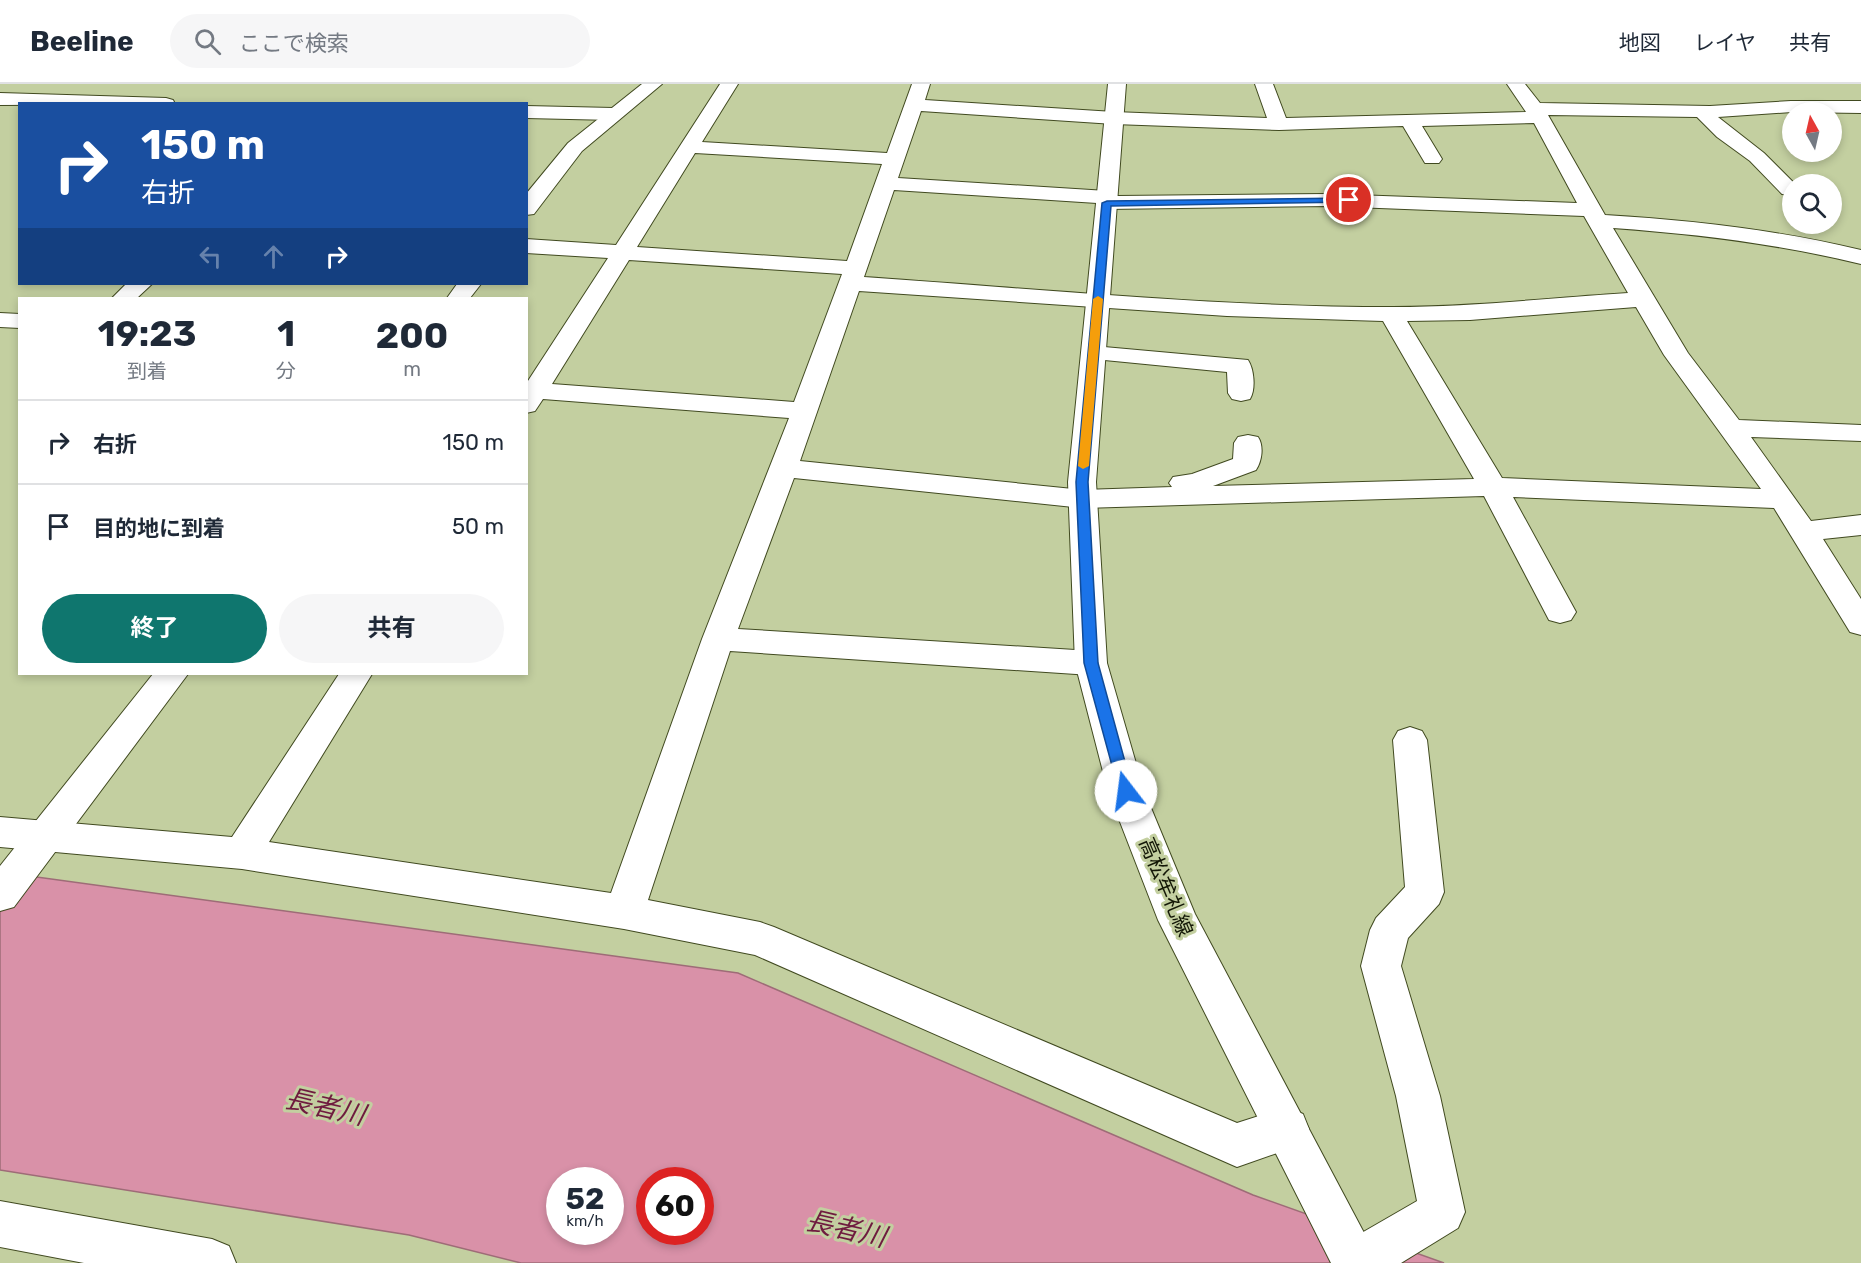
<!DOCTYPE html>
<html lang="ja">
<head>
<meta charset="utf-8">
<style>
	body { margin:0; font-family:Rubik,"Noto Sans JP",sans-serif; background:#f6f6f7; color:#1f2937; height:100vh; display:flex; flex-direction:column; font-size:22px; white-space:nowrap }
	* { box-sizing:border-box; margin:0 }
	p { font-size:20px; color:#747a83 }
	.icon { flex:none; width:33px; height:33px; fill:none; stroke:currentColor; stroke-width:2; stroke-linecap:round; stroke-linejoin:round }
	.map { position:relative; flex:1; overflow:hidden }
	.details { position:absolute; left:18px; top:213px; width:510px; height:378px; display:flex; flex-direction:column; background:#fff; border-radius:0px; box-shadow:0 3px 9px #0003 }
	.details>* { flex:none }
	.banner { position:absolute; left:18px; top:18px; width:510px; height:183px; border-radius:0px; box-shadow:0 3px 9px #0003; background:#1a4fa0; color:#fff; overflow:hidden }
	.needle { width:39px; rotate:352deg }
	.buttons { position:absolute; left:1782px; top:18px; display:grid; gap:12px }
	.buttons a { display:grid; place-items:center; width:60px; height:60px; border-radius:50%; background:#fff; box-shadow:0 3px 9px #0003; font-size:30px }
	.speed { position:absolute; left:546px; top:1083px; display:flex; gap:12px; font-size:30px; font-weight:700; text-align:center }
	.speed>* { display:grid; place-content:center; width:78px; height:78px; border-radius:50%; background:#fff; box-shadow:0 3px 9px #0003; line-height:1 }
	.speed small { font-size:15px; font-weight:400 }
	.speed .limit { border:9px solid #d22; background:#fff; color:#111 }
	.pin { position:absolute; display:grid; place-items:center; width:51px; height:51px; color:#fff; margin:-26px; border:3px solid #fff; border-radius:50%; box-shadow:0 2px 6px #0007 }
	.me { position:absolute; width:66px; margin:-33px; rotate:345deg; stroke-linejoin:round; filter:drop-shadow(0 0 4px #0008) }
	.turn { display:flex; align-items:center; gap:21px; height:126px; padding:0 24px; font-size:27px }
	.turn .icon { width:78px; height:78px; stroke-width:2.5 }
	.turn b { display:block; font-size:42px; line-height:51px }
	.lanes { display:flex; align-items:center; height:57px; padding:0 24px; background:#0003; justify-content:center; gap:30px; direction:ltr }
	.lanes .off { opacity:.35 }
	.eta { display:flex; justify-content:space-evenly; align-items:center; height:102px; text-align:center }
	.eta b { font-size:36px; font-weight:700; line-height:42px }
	.action { display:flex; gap:12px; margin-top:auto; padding:12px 24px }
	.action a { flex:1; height:69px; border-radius:36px; background:#0f766e; color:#fff; font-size:24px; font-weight:700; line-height:69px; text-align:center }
	.action a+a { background:#f6f6f7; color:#1f2937 }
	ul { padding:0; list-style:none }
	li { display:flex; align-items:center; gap:18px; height:84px; padding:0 24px; border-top:2px solid #e0e1e3 }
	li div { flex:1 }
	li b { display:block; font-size:22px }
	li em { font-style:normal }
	header { display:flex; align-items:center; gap:36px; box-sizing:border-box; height:84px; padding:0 30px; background:#fff; border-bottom:2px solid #e0e1e3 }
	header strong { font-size:28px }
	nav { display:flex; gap:33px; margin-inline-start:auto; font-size:21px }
	.search { width:420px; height:54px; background:#f6f6f7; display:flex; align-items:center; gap:15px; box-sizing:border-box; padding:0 21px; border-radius:33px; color:#747a83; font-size:22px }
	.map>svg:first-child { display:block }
	.water { fill:#d991a8; stroke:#9e6c77; stroke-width:1.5; fill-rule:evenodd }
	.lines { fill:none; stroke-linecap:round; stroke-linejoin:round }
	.street-casing { stroke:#414a20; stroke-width:2 }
	.secondary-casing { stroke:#414a20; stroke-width:2 }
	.primary-casing { stroke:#414a20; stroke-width:2 }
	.street { fill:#fff; fill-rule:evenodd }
	.secondary { fill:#fff; fill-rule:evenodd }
	.primary { fill:#fff; fill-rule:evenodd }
	.route { fill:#1a73e8; stroke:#114b97; stroke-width:1.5 }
	.slow { fill:#f59e0b }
	.labels { text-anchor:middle; stroke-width:6; stroke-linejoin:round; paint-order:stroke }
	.street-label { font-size:21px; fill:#131706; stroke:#c3cfa0 }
	.near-water-label { font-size:27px; font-style:italic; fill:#6f1b3f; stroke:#c3cfa0 }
</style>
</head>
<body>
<header>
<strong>Beeline</strong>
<div class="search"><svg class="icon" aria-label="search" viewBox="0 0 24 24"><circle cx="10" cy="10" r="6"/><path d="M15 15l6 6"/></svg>ここで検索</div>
<nav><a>地図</a><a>レイヤ</a><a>共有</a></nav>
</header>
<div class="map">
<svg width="1861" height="1179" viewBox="0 0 1861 1179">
	<rect width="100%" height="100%" fill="#c3cfa0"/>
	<path class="water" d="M0 788 738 889 1253 1111 1444 1179H521L409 1151 0 1086ZM560 1096H610V1148H560ZM650 1096H700V1148H650Z"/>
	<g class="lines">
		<g class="street-casing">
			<path id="street" d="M720 0H738L702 58 887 69 912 0H930L925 16 1114 28 1267 34 1255 0H1273L1286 34 1526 28 1507 0H1525L1540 19 1710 22 1791 17H1861V29L1792 28 1718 33 1764 69 1795 100H1792V111L1782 110 1750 77 1717 53 1697 33 1548 31 1605 131C1692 136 1777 146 1861 166V180C1779 160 1697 150 1613 144L1688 269 1739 336 1861 341V357L1751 353 1811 437 1861 431V451L1823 455 1861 515V551L1850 548 1774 424 1513 413 1576 528 1571 536 1560 539 1549 536 1484 412 1083 424 794 394 738 545 1091 567 1103 571 1107 579 1103 587 1091 591 730 567 648 816 760 838 774 843 1237 1039 1287 1023 1303 1030 1309 1045 1303 1060 1237 1083 755 871 624 845 242 785 0 763V733L232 753 339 590H372L269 758 611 809 702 555 789 334 543 315 535 327 526 329V300L608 174 526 169V155L616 161ZM921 27 1114 40 1279 46 1403 42 1425 79H1439L1442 75 1422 42 1534 39 1577 119 1328 110 1117 112 1114 109 1107 107 898 94ZM695 69 882 80 847 177 637 163ZM894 106 1097 119 1099 124 1107 125 1328 122 1584 132 1628 209C1549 214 1472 223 1393 223 1216 223 1040 205 864 193ZM629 176 842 190 794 318 552 300ZM859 207 1227 232 1383 237 1474 395 1213 402 1256 386C1262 377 1264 362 1258 353L1248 351 1238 353 1234 359 1233 375 1192 390 1173 393 1169 399 1172 403 1083 406 800 377ZM1636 223 1664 271 1761 405 1502 394 1407 237 1470 236Z
				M0 9 166 14 173 16 175 20 0 21Z
				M526 22 613 24 620 26 623 30 620 34 613 36 526 34Z
				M126 200H152L137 214H112Z
				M0 229 20 230V244L0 243Z
				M1093 262 1248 276C1254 285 1256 305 1250 315L1241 317 1232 315 1228 309 1227 288 1084 274 1081 269 1084 264Z
				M1410 643 1422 647 1427 656 1444 808 1439 820 1408 854 1401 882 1440 1012 1465 1128 1458 1144 1401 1179H1332L1339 1162 1417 1117 1396 1012 1361 882 1370 846 1376 834 1405 803 1393 656 1398 647Z
				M0 1117 212 1155 229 1162 236 1179H84L0 1163Z"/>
		</g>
		<g class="secondary-casing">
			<path id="secondary" d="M642 0H662L582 67 534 130 526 131V110L568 59Z
				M457 200H481L470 214H447Z
				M153 590H188L14 823 0 827V782Z"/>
		</g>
		<g class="primary-casing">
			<path id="primary" d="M1108 0H1126L1096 398 1107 579 1144 707 1195 830 1380 1179H1331L1158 836 1108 707 1075 579 1068 398Z"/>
		</g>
		<use href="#street" class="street"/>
		<use href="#secondary" class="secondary"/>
		<use href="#primary" class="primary"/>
	</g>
	<path class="route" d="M1349 114 1352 115V118L1111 122 1088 398 1098 579 1133 707 1131 711H1120L1084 579 1076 398 1102 119 1107 117Z"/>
	<path class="slow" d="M1098 212 1103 215 1089 382 1083 385 1078 382 1093 215Z"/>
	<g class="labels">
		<g class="street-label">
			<text transform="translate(1166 803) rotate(67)" y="7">高松牟礼線</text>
		</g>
		<g class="near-water-label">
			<text transform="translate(325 1023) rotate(13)" y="9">長者川</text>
			<text transform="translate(846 1145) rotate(13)" y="9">長者川</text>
		</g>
	</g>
</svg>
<div class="buttons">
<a><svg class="needle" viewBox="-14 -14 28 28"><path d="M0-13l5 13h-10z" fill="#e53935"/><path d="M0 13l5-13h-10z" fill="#747a83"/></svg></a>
<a><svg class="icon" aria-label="search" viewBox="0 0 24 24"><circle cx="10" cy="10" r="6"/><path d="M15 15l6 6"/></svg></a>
</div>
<div class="speed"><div>52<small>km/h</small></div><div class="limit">60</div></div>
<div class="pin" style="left:1349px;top:116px;background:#d93025"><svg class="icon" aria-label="arrive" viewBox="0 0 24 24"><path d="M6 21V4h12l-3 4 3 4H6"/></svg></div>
<svg class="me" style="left:1126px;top:707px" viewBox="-20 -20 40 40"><circle r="19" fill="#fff"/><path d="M0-13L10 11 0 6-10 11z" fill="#1a73e8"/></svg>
<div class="banner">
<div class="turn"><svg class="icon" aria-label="right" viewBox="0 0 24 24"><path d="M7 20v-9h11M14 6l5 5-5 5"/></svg><div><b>150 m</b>右折</div></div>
<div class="lanes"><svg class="icon off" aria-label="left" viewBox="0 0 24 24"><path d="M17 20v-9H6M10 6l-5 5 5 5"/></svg><svg class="icon off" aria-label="ahead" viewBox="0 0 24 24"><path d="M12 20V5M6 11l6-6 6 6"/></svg><svg class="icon" aria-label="right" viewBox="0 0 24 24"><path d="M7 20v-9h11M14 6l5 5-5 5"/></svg></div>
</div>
<section class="details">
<div class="eta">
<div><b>19:23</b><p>到着</p></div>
<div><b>1</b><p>分</p></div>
<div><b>200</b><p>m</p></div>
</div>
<ul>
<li><svg class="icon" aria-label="right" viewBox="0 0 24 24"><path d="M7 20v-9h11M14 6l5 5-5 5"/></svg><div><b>右折</b></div><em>150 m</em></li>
<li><svg class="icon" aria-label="arrive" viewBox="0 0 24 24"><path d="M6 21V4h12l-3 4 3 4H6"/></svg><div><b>目的地に到着</b></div><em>50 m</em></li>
</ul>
<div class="action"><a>終了</a><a>共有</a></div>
</section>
</div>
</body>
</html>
